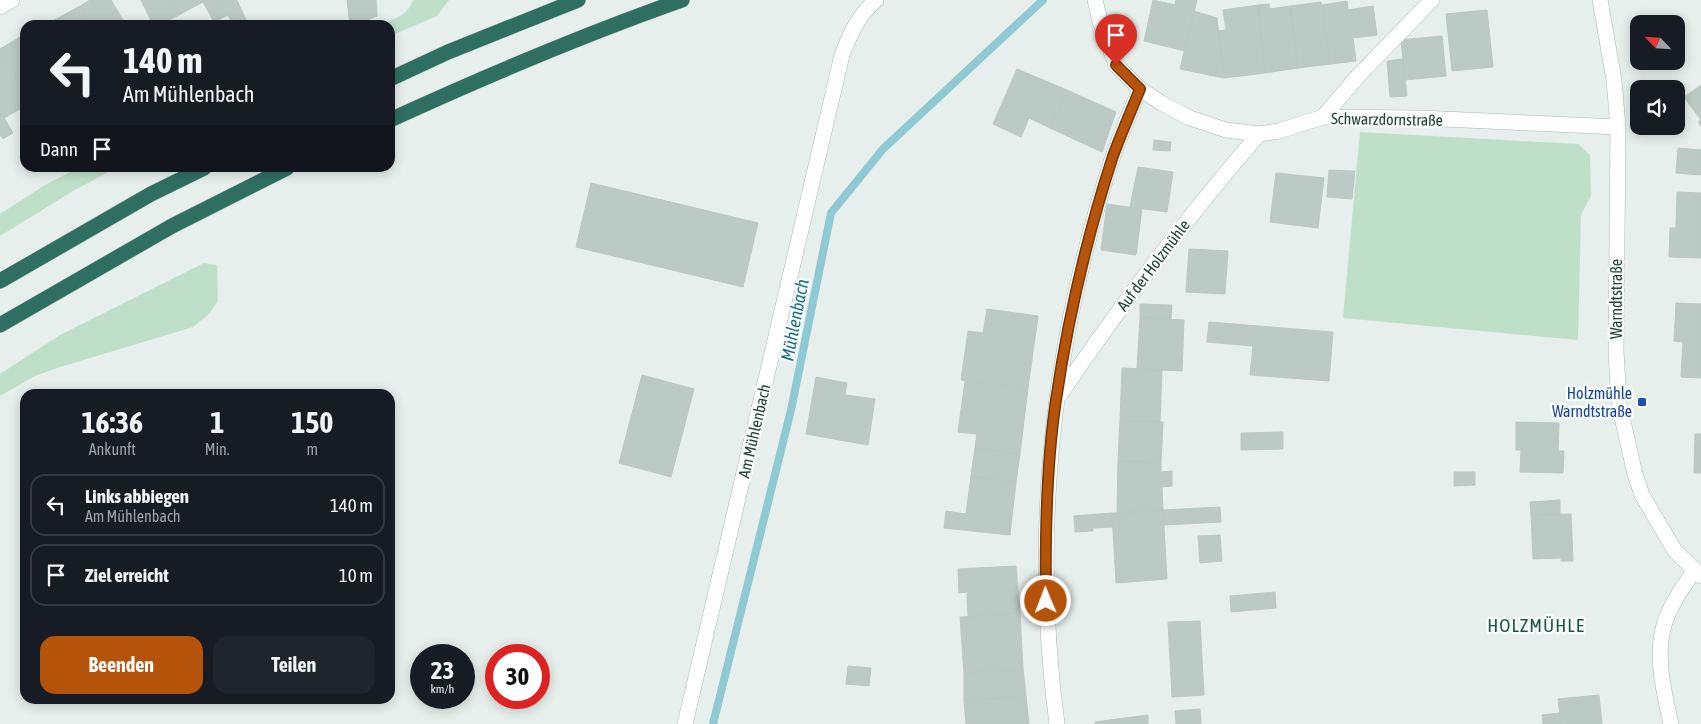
<!DOCTYPE html>
<html lang="de">
<head>
<meta charset="utf-8">
<style>
	body { margin:0; font-family:"Asap Condensed",sans-serif; background:#20242c; color:#f1f3f6; height:100vh; display:flex; flex-direction:column; font-size:19px; white-space:nowrap }
	* { box-sizing:border-box; margin:0 }
	p { font-size:16px; color:#9ea1a6 }
	.icon { flex:none; width:28px; height:28px; fill:none; stroke:currentColor; stroke-width:2; stroke-linecap:round; stroke-linejoin:round }
	.map { position:relative; flex:1; overflow:hidden }
	.side { position:absolute; left:20px; top:389px; width:375px; height:315px; display:flex; flex-direction:column; background:#171b24; border-radius:15px; box-shadow:0 2px 12px #0003 }
	.side>* { flex:none }
	.banner { position:absolute; left:20px; top:20px; width:375px; height:152px; border-radius:15px; box-shadow:0 2px 12px #0003; background:#171b24; color:#f1f3f6; overflow:hidden }
	.needle { width:32px; rotate:295deg }
	.fabs { position:absolute; left:1630px; top:15px; display:grid; gap:10px }
	.fabs a { display:grid; place-items:center; width:55px; height:55px; border-radius:10px; background:#171b24; box-shadow:0 2px 12px #0003; font-size:25px }
	.speed { position:absolute; left:410px; top:644px; display:flex; gap:10px; font-size:25px; font-weight:700; text-align:center }
	.speed>* { display:grid; place-content:center; width:65px; height:65px; border-radius:50%; background:#171b24; box-shadow:0 2px 12px #0003; line-height:1 }
	.speed small { font-size:12px; font-weight:400 }
	.speed .limit { border:8px solid #d22; background:#fff; color:#111 }
	.pin { position:absolute; display:grid; place-items:center; width:42px; height:42px; color:#fff; margin:-51px -21px; border-radius:50% 50% 50% 0; rotate:-45deg; box-shadow:0 0 5px #0007 }
	.pin .icon { rotate:45deg }
	.me { position:absolute; width:55px; margin:-28px; rotate:359deg; stroke-linejoin:round; filter:drop-shadow(0 0 4px #0008) }
	.turn { display:flex; align-items:center; gap:18px; height:105px; padding:0 20px; font-size:22px }
	.turn .icon { width:65px; height:65px; stroke-width:2.5 }
	.turn b { display:block; font-size:35px; line-height:42px }
	.then { display:flex; align-items:center; height:48px; padding:0 20px; background:#0003; gap:10px; font-size:19px }
	.eta { display:flex; justify-content:space-evenly; align-items:center; height:85px; text-align:center }
	.eta b { font-size:30px; font-weight:700; line-height:35px }
	.cta { display:flex; gap:10px; margin-top:auto; padding:10px 20px }
	.cta a { flex:1; height:58px; border-radius:15px; background:#b45309; color:#fff; font-size:20px; font-weight:700; line-height:58px; text-align:center }
	.cta a+a { background:#20242c; color:#f1f3f6 }
	ul { padding:0; list-style:none }
	li { display:flex; align-items:center; gap:15px; height:62px; margin:0 10px 8px; padding:0 10px; border:2px solid #363941; border-radius:15px }
	li div { flex:1 }
	li b { display:block; font-size:19px }
	li em { font-style:normal }
	.map>svg:first-child { display:block }
	.green { fill:#bfe0c8 }
	.lines { fill:none; stroke-linecap:round; stroke-linejoin:round }
	.stream { stroke:#8ec9d4; stroke-width:8 }
	.building { fill:#bbcac4; stroke:#b8c9c2 }
	.minor-casing { stroke:#a8b8b2; stroke-width:16 }
	.highway-casing { stroke:#c2cac8; stroke-width:16 }
	.minor { stroke:#fff; stroke-width:15 }
	.highway { stroke:#2f6f62; stroke-width:15 }
	.route-casing { stroke:#753606; stroke-width:12 }
	.route { stroke:#b45309; stroke-width:9 }
	.transit-dot { fill:#1a4fb4; stroke:#f7fbf9; stroke-width:2 }
	.labels { text-anchor:middle; stroke-width:5; stroke-linejoin:round; paint-order:stroke }
	.street-label { font-size:16px; fill:#24423a; stroke:#f7fbf9 }
	.transit-label { font-size:16px; fill:#164399; stroke:#f7fbf9; text-anchor:end }
	.water-label { font-size:18px; font-style:italic; fill:#1c6f80; stroke:#f7fbf9 }
	.quarter-label { font-size:19px; letter-spacing:1px; fill:#1f5548; stroke:#f7fbf9 }
</style>
</head>
<body>
<div class="map">
<svg width="1701" height="724" viewBox="0 0 1701 724">
	<rect width="100%" height="100%" fill="#e6efeb"/>
	<path class="green" d="M413 0H449L437 16 390 36V25H379C393 19 408 16 413 0Z
		M1360 132 1578 144 1590 155 1591 196 1581 214 1578 340 1343 318Z
		M78 168H116L73 191 0 236V214L45 185Z
		M204 263 217 265 218 301 209 314 193 327 57 368 35 376 0 396V374L60 335Z"/>
	<g class="lines">
		<path class="stream" d="M713 724 791 410 831 213 883 149 1043 0"/>
	</g>
	<path class="building" d="M90 0H111L126 25H90L80 6Z
		M141 0H171L179 15 158 25H153Z
		M171 0H202L203 2 179 15Z
		M202 0H220L228 15 214 22Z
		M220 0H237L246 20 233 25Z
		M347 0H376L377 16 354 25H350Z
		M1153 0 1175 5 1176 0H1197L1185 51 1144 41Z
		M1347 1 1348 10 1373 6 1377 35 1353 38 1356 61 1330 64 1322 5Z
		M1321 2 1330 64 1298 68 1290 6Z
		M1269 4 1270 9 1290 6 1298 68 1265 73 1258 5Z
		M1258 5 1265 73 1224 78 1218 31 1226 30 1223 10Z
		M80 6 90 25H53L51 22Z
		M1487 10 1493 67 1452 71 1446 14Z
		M1194 11 1217 18 1224 78 1180 69Z
		M25 34V93L0 49Z
		M1442 36 1446 76 1405 80 1401 40Z
		M0 49 25 93V106L4 118 0 111Z
		M1403 59 1407 96 1390 97 1387 61Z
		M1017 69 1067 90 1050 128 1029 118 1021 137 993 124Z
		M1701 85V126L1698 122 1701 120 1684 97Z
		M1067 90 1116 112 1102 152 1050 128Z
		M0 111 13 133 3 139 0 135Z
		M1154 140 1171 142 1170 151 1153 150Z
		M1678 148 1701 150V175L1676 173Z
		M1138 167 1173 172 1167 212 1130 207Z
		M1329 170 1355 171 1352 199 1327 197Z
		M1276 173 1324 178 1318 228 1270 222Z
		M591 183 758 223 743 287 576 247Z
		M1677 192 1701 193V258L1669 257 1670 228H1676Z
		M1107 204 1142 209 1136 255 1101 250Z
		M1189 249 1228 251 1225 294 1186 292Z
		M1676 303 1701 304V378L1681 377 1683 342 1674 341Z
		M1140 304 1172 305 1171 319 1140 318Z
		M987 309 1038 316 1028 388 961 380 968 331 983 333Z
		M1140 318 1184 320 1182 371 1137 369Z
		M1209 322 1333 332 1329 381 1250 375 1253 346 1207 342Z
		M1122 368 1162 370 1160 422 1120 420Z
		M642 375 694 389 671 477 619 463Z
		M816 377 847 383 845 395 875 399 868 445 806 434Z
		M965 381 1028 388 1020 454 975 448 977 434 958 432Z
		M1120 420 1163 422 1161 463 1118 461Z
		M1516 422 1559 423 1558 451H1564L1563 473 1520 472 1521 450H1516Z
		M1283 432V449L1241 450V433Z
		M1695 434H1701V473H1694Z
		M975 448 1020 454 1016 482 971 476Z
		M1118 461 1161 463V472L1172 471V486L1162 487 1163 510 1117 513Z
		M1454 472H1475V485L1454 486Z
		M971 476 1016 482 1010 535 944 528 946 511 966 514Z
		M1560 500V514L1531 515 1530 502Z
		M1220 507 1221 522 1164 525 1163 510Z
		M1163 510 1167 579 1116 583 1112 513Z
		M1112 513 1113 527 1093 528V531L1075 532 1074 516Z
		M1571 514 1573 561H1561V558L1533 559 1531 515Z
		M1220 535 1222 561 1200 563 1198 536Z
		M1016 566 1020 613 968 617 967 592 959 593 958 569Z
		M1275 592 1276 608 1231 612 1230 596Z
		M1020 613 1023 669 964 673 960 617Z
		M1200 621 1204 695 1172 697 1168 622Z
		M848 666 871 668 869 686 846 684Z
		M1023 669 1026 696 964 701V673Z
		M1599 695 1602 724H1561L1558 699Z
		M1026 696 1029 724H966L964 701Z
		M1200 709 1201 724H1176L1175 711Z
		M1559 713 1561 724H1543L1542 715Z
		M1148 715V724H1095V722Z"/>
	<g class="lines">
		<g class="minor-casing">
			<path id="minor" d="M1095 0 1100 21 1116 65 1140 89 1163 104 1190 118 1226 130 1259 134 1279 131 1323 117 1420 118 1618 127
				M1600 0 1614 80 1618 127 1616 351 1619 404 1635 474 1642 495 1675 551 1701 576
				M0 7 12 0
				M1323 117 1359 75 1432 0
				M1059 396C1121 305 1187 217 1259 134
				M685 724 842 55C851 32 858 16 876 0
				M1057 724C1031 530 1052 342 1113 156 1121 133 1131 111 1140 89
				M1671 724C1664 692 1655 657 1664 625 1670 605 1683 587 1694 571"/>
		</g>
		<g class="highway-casing">
			<path id="highway" d="M390 79 448 52 578 0
				M390 120C486 76 583 35 682 0
				M0 281 151 194 204 168
				M0 325 172 226 287 168"/>
		</g>
		<use href="#minor" class="minor"/>
		<use href="#highway" class="highway"/>
	</g>
	<g class="lines">
		<g class="route-casing">
			<path id="route" d="M1046 601C1045 534 1046 466 1056 400 1068 318 1087 236 1113 156 1121 134 1131 111 1140 89L1116 65"/>
		</g>
		<use href="#route" class="route"/>
	</g>
	<rect class="transit-dot" x="1637" y="397" width="10" height="10" rx="2.5"/>
	<g class="labels">
		<g class="street-label">
			<text transform="translate(1387 119) rotate(1)" y="6">Schwarzdornstraße</text>
			<text transform="translate(1153 265) rotate(-53)" y="6">Auf der Holzmühle</text>
			<text transform="translate(1616 299) rotate(-90)" y="6">Warndtstraße</text>
			<text transform="translate(754 431) rotate(-77)" y="6">Am Mühlenbach</text>
		</g>
		<g class="transit-label">
			<text x="1632" y="399">Holzmühle<tspan x="1632" dy="18">Warndtstraße</tspan></text>
		</g>
		<g class="water-label">
			<text transform="translate(795 320) rotate(-79)" y="6">Mühlenbach</text>
		</g>
		<g class="quarter-label">
			<text x="1536" y="632">HOLZMÜHLE</text>
		</g>
	</g>
</svg>
<div class="fabs">
<a><svg class="needle" viewBox="-14 -14 28 28"><path d="M0-13l5 13h-10z" fill="#e53935"/><path d="M0 13l5-13h-10z" fill="#9ea1a6"/></svg></a>
<a><svg class="icon" aria-label="sound" viewBox="0 0 24 24"><path d="M4 9h4l5-4v14l-5-4H4zM17 9q2 3 0 6"/></svg></a>
</div>
<div class="speed"><div>23<small>km/h</small></div><div class="limit">30</div></div>
<div class="pin" style="left:1116px;top:65px;background:#d93025"><svg class="icon" aria-label="arrive" viewBox="0 0 24 24"><path d="M6 21V4h12l-3 4 3 4H6"/></svg></div>
<svg class="me" style="left:1046px;top:601px" viewBox="-20 -20 40 40"><circle r="17" fill="#b45309" stroke="#fff" stroke-width="3"/><path d="M0-11L8 9 0 5-8 9z" fill="#fff"/></svg>
<div class="banner">
<div class="turn"><svg class="icon" aria-label="left" viewBox="0 0 24 24"><path d="M17 20v-9H6M10 6l-5 5 5 5"/></svg><div><b>140 m</b>Am Mühlenbach</div></div>
<div class="then">Dann<svg class="icon" aria-label="arrive" viewBox="0 0 24 24"><path d="M6 21V4h12l-3 4 3 4H6"/></svg></div>
</div>
<section class="side">
<div class="eta">
<div><b>16:36</b><p>Ankunft</p></div>
<div><b>1</b><p>Min.</p></div>
<div><b>150</b><p>m</p></div>
</div>
<ul>
<li><svg class="icon" aria-label="left" viewBox="0 0 24 24"><path d="M17 20v-9H6M10 6l-5 5 5 5"/></svg><div><b>Links abbiegen</b><p>Am Mühlenbach</p></div><em>140 m</em></li>
<li><svg class="icon" aria-label="arrive" viewBox="0 0 24 24"><path d="M6 21V4h12l-3 4 3 4H6"/></svg><div><b>Ziel erreicht</b></div><em>10 m</em></li>
</ul>
<div class="cta"><a>Beenden</a><a>Teilen</a></div>
</section>
</div>
</body>
</html>
